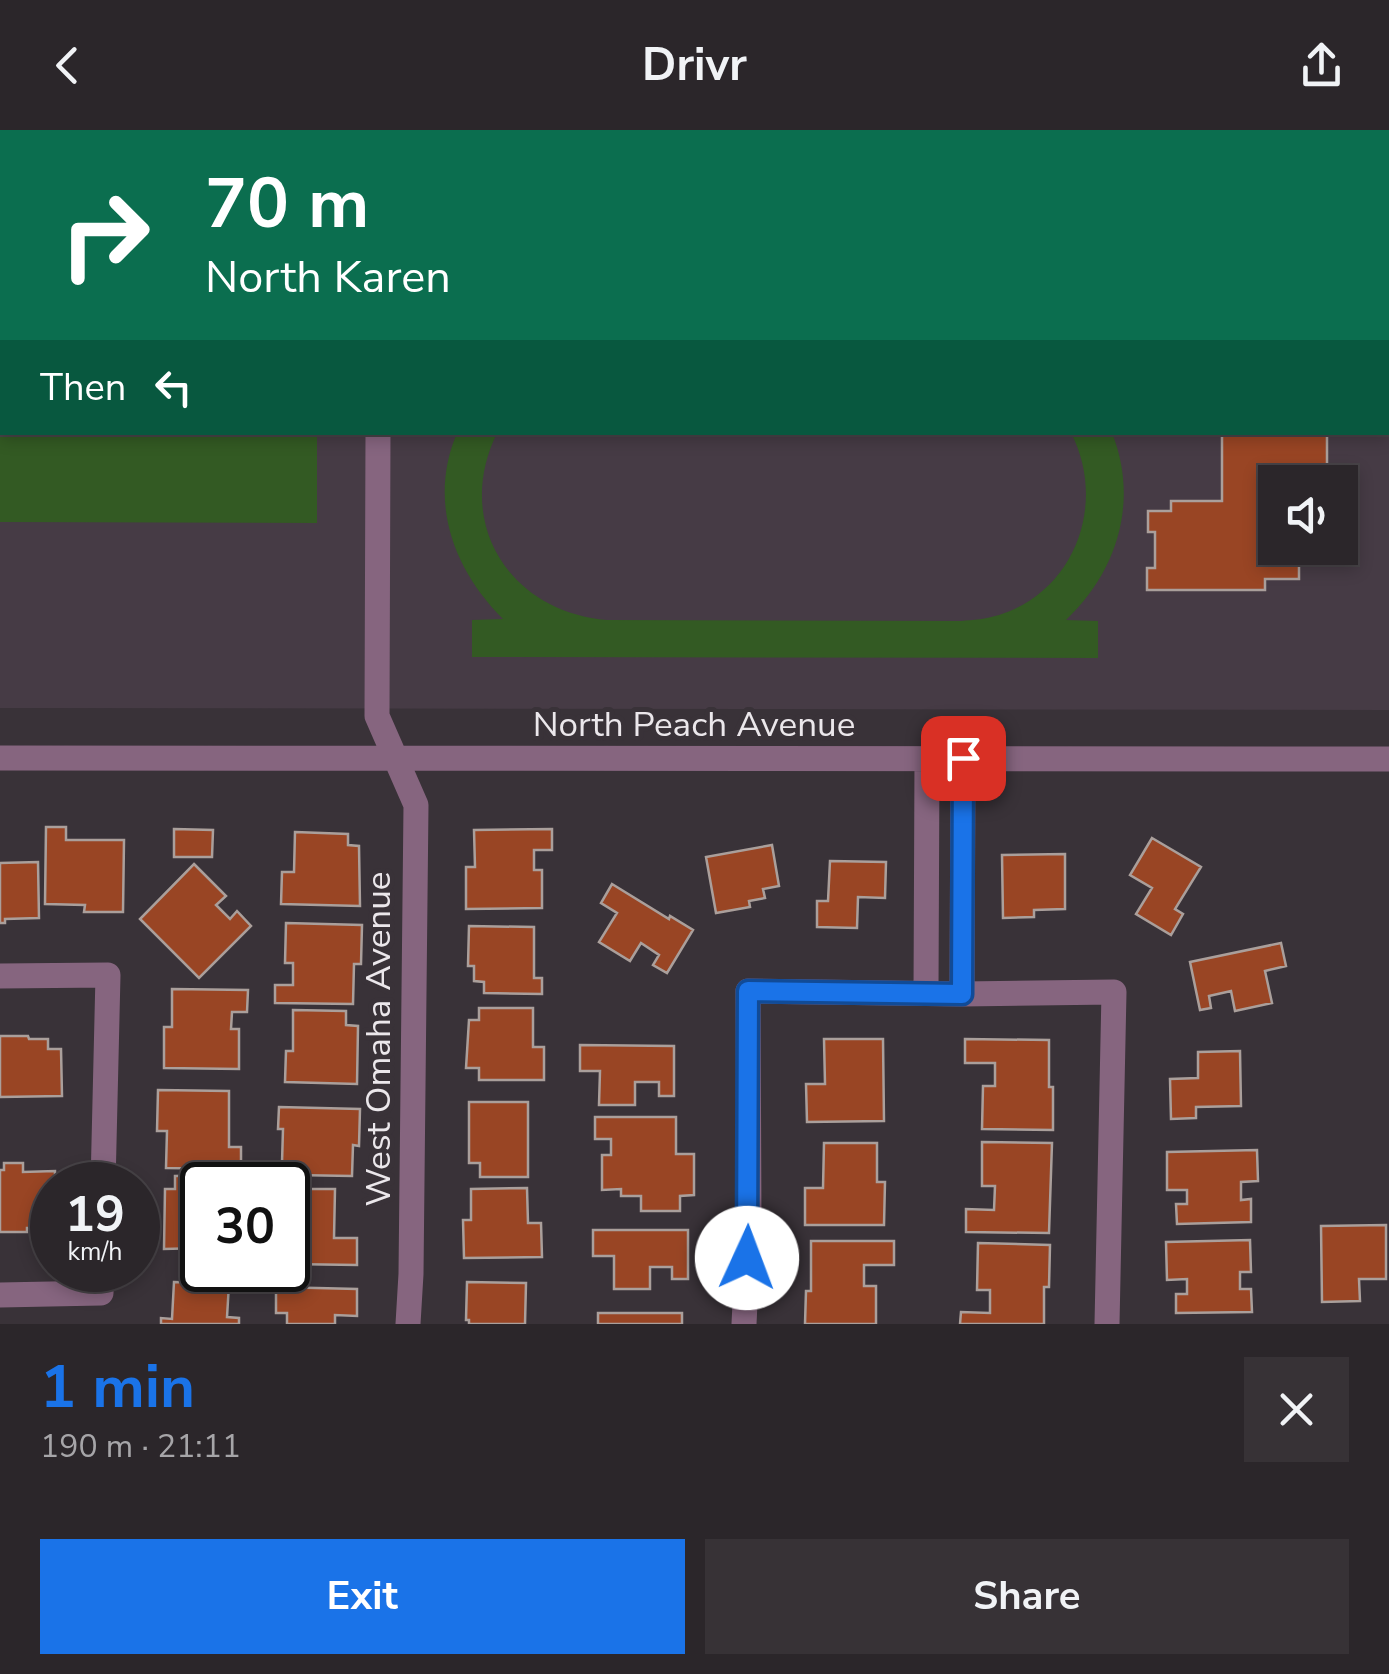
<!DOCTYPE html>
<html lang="en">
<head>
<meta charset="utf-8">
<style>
	body { margin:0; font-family:"Nunito Sans",sans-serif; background:#373236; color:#f1f3f6; height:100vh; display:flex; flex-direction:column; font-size:38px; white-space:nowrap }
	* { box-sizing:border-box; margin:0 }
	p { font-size:32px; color:#a6a5a8 }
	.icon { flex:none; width:55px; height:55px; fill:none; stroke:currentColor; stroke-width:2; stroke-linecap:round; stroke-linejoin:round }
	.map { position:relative; height:1194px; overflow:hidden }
	.sheet { display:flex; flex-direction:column; background:#2b262a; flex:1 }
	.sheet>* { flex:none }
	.banner { position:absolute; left:0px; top:0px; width:1390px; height:305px; box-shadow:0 5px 15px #0003,0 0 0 2px #474347; background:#0b6e4f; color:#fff; overflow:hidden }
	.fabs { position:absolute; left:1258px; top:335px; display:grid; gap:20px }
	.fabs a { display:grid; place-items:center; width:100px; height:100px; border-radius:0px; background:#2b262a; box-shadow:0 5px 15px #0003,0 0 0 2px #474347; font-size:50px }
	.speed { position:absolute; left:30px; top:1032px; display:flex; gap:20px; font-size:50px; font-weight:700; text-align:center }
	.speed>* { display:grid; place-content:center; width:130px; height:130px; border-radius:50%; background:#2b262a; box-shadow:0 5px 15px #0003,0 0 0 2px #474347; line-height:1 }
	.speed small { font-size:25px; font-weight:400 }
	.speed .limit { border:5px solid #111; border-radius:15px; background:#fff; color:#111 }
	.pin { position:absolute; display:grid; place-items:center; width:85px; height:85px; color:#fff; margin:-42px; border-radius:20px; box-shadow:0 5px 15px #0006 }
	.me { position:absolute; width:110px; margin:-55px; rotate:2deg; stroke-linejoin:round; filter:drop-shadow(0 0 8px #0008) }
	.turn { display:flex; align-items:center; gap:35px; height:210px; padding:0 40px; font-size:45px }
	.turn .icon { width:130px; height:130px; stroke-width:2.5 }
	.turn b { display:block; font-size:70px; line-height:85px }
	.then { display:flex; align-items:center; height:95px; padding:0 40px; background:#0003; gap:20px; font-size:38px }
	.round { display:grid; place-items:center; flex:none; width:105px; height:105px; border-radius:0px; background:#373236 }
	.summary { display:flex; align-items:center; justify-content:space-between; height:170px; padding:0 40px }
	h1 { font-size:60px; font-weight:700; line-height:75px; color:#1a73e8 }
	.action { display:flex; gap:20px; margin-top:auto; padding:20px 40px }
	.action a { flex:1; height:115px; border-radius:0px; background:#1a73e8; color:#fff; font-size:40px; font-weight:700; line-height:115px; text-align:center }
	.action a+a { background:#373236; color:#f1f3f6 }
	header { display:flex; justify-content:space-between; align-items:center; height:130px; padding:0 40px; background:#2b262a; font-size:45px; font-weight:700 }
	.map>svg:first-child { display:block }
	.built { fill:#463b45; fill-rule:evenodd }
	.green { fill:#335a23 }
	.building { fill:#994524; stroke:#aa9f9b; stroke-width:2.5 }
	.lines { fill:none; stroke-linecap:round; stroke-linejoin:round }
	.minor { stroke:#86657f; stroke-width:25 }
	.route-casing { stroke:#114b97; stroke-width:25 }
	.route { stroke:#1a73e8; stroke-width:18 }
	.labels { text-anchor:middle; stroke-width:10; stroke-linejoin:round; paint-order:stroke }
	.street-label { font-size:35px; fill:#ebe7eb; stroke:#393238 }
</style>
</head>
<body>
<header><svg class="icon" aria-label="back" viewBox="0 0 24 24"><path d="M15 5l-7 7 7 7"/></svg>Drivr<svg class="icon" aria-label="share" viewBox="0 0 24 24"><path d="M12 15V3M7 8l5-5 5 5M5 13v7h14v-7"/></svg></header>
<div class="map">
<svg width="1389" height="1194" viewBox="0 0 1389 1194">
	<rect width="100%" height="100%" fill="#393238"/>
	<path class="built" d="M0 0H1389V580L0 578ZM2 2H1388V302H2ZM1275 352H1340V418H1275Z"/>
	<path class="green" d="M0 264H2V302L317 303V393L0 392Z
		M457 303H497C453 393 510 482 607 490L961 491C973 490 986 489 999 485 1076 461 1107 372 1071 303H1112C1139 370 1118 441 1066 490L1098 491V528L472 527V490L503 489C453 439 428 371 457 303Z"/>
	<path class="building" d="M0 0H70V2H2V232H0Z
		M1222 302H1327V352H1275V418H1299V449H1265V460H1147V438H1155V402H1148V381H1171V371H1222Z
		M46 697H66V710H124L123 782H84L85 775 45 774Z
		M174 699 213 700 212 727H174Z
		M552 699V720H534V740H542V778L466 779V737H475L474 700Z
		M295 702 348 704V715L359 716 360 776 281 774 282 742H294Z
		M1152 708 1201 737 1175 779 1183 784 1171 805 1136 784 1152 758 1130 745Z
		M772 715 779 756 763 759 765 768 749 771 750 777 716 783 706 727Z
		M1065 724V779L1034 780V787L1003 788 1002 725Z
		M830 731 886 732 885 768 858 767 857 798 817 797V771H828Z
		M38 732 39 788 5 789V793H0V733Z
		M194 734 226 766 216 775 230 789 237 781 251 796 199 848 140 789Z
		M612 754 669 789 670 786 693 800 667 843 653 835 659 825 641 813 630 831 599 812 617 783 601 773Z
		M286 793 362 795 361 834H354L353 874 275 873V855H293V833H285Z
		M469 796 534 797V848H542V864L484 863V852L474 851V836H468Z
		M1281 813 1286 836 1265 841 1272 873 1235 881 1231 861 1209 866 1211 878 1200 880 1190 832Z
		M172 859 248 860 247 882H232L231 899H239V939L164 938V897H172Z
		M479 878H533V917H544V950H479V938H466L469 890H479Z
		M293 880 346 881V895L358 896 357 954 285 952 286 921H293Z
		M0 906H28L29 909H48V919H61L62 966 0 967Z
		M824 909H883L884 991 807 992 806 954H825Z
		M965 909 1049 910V957H1053V1000L982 999 983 956H995V933H965Z
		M580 915 674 916V966H659V952H635V975H599L600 941H580Z
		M1240 921 1241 976 1196 977V988L1171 989 1170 949 1198 948V922Z
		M158 960 229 961V1017H241V1039L166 1038 167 1001H157Z
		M469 972H528V1047H480V1033H469Z
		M279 977 360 979 359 1016 353 1015 352 1046 294 1045 295 1034 282 1033 283 999H278Z
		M595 987H676V1024H694V1065L680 1066V1081H641V1066H621V1059L602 1060V1025H611V1009H595Z
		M982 1012 1052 1013 1049 1103 966 1102V1079L994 1080 995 1056H982Z
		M824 1013H877V1052H885L884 1095H805V1058H823Z
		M1257 1020 1258 1051 1241 1052V1070L1251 1069V1092L1177 1094 1176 1074H1187V1060H1167V1022Z
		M4 1033H23V1042L55 1041V1055H52V1098H27V1102H0V1040H4Z
		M226 1045V1055H202V1118L164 1119 165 1059H175V1046Z
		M527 1058 528 1093H541L542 1127 464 1128 463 1090H471V1059Z
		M288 1059H335L334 1108H357V1135L288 1134Z
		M1386 1095V1149H1359L1360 1171 1322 1172 1321 1096Z
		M593 1100H688V1149H672V1137H650V1159H614V1126H593Z
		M1250 1110 1251 1142H1240V1159H1251L1252 1182 1176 1183V1164H1187V1149L1167 1150 1166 1112Z
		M811 1111H894V1135H864V1156H876V1194H805L806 1161H811Z
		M978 1113 1050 1115 1049 1157H1044V1194H960L961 1182 990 1183V1160H977Z
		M174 1152 229 1154 227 1187 239 1188V1194H161V1188L172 1189Z
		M467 1152 526 1153 525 1194H469V1190H466Z
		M276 1157 357 1159V1186L335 1185V1194H287V1183H276Z
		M598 1183H682V1194H598Z"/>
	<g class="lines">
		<path class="minor" d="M378 2V0
			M378 302 377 586 416 675 411 1144 408 1194
			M0 628 1389 629
			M0 846 108 845 103 1055
			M926 863 927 629
			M962 864 963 628
			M0 1165 101 1163 102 1140
			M744 1194 749 1093 748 861 962 864 1114 862 1107 1194"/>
	</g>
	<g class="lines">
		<g class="route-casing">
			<path id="route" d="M747 1128 748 861 962 864 963 628"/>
		</g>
		<use href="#route" class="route"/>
	</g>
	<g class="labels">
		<g class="street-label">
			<text x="694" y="606">North Peach Avenue</text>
			<text transform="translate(378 909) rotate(-90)" y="12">West Omaha Avenue</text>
		</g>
	</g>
</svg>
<div class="fabs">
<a><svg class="icon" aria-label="sound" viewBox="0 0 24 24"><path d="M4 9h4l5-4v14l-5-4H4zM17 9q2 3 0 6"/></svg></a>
</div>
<div class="speed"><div>19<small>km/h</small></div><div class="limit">30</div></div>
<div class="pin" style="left:963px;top:628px;background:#d93025"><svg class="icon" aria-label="arrive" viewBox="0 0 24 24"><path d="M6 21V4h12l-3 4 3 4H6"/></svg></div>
<svg class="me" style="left:747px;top:1128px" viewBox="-20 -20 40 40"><circle r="19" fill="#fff"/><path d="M0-13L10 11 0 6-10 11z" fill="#1a73e8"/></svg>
<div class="banner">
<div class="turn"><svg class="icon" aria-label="right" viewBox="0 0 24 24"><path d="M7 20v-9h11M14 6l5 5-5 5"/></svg><div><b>70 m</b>North Karen</div></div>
<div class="then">Then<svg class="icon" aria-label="left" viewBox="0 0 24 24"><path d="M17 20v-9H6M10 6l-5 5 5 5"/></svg></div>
</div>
</div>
<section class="sheet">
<div class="summary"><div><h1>1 min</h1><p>190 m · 21:11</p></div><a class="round"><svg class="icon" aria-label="close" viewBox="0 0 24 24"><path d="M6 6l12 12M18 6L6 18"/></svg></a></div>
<div class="action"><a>Exit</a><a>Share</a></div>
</section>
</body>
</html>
